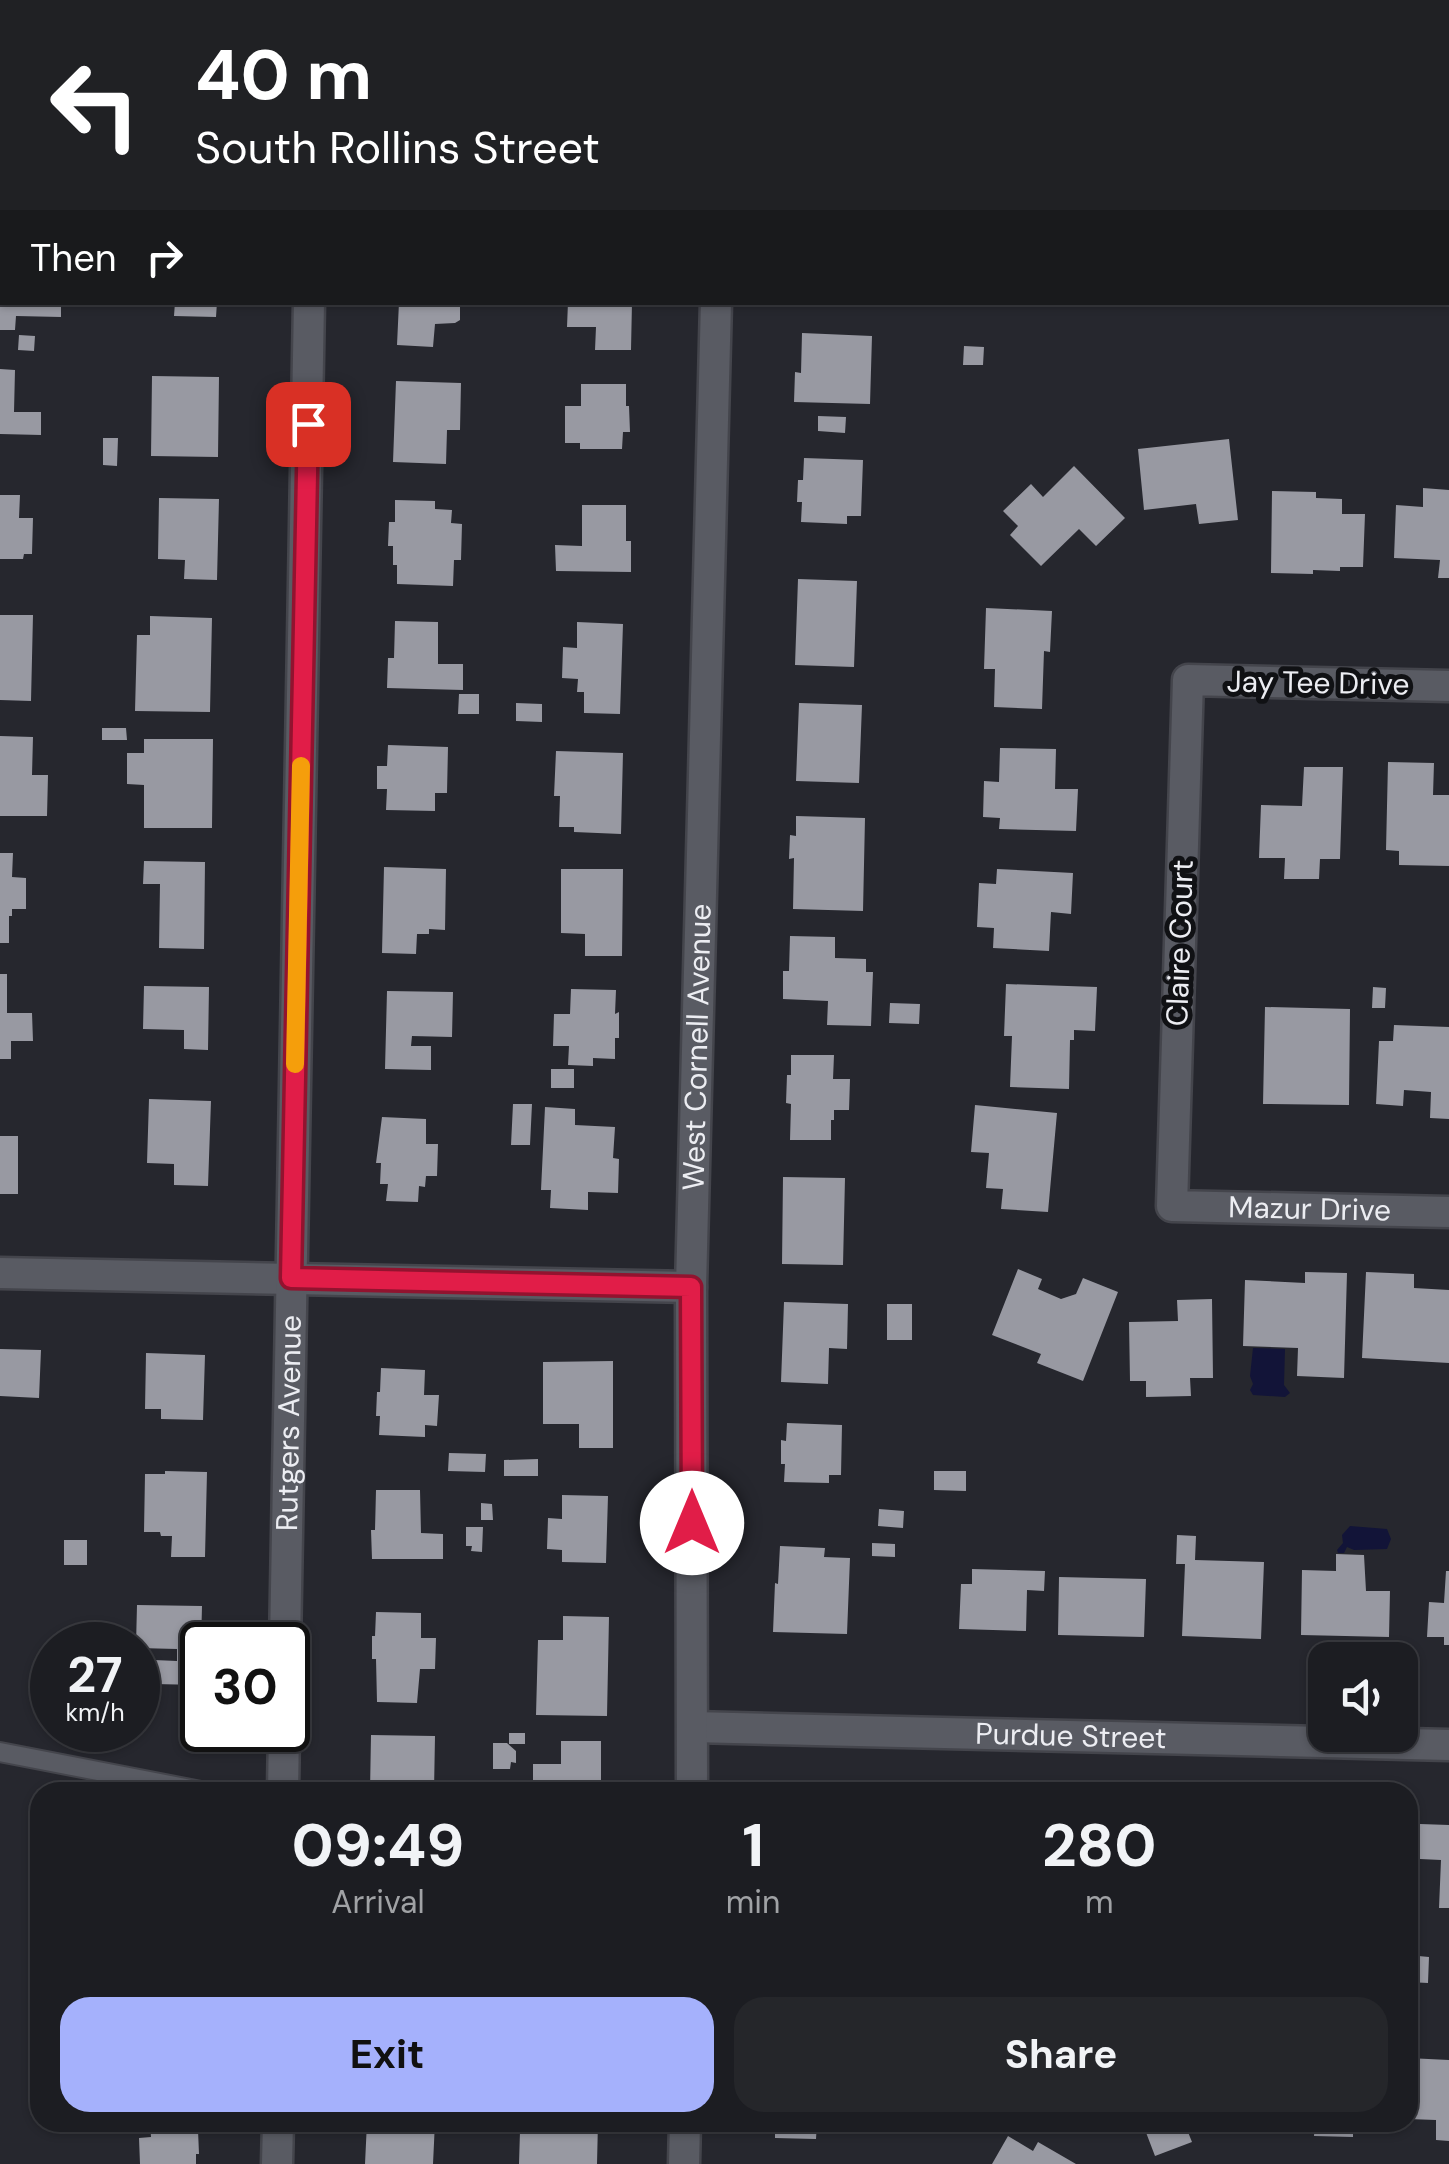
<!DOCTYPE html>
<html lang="en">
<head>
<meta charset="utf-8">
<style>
	body { margin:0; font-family:"DM Sans",sans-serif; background:#25262a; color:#f1f3f6; height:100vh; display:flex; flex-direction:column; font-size:38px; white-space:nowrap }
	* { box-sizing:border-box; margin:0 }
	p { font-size:32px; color:#a0a2a5 }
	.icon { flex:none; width:55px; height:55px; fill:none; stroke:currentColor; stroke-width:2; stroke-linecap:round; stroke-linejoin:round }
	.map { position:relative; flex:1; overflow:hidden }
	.details { position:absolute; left:30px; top:1782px; width:1388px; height:350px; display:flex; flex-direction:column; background:#1c1d22; border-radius:30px; box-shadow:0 2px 8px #0004,0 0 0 2px #3a3b40 }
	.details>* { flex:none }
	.guide { position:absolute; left:0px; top:0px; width:1450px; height:305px; box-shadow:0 2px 8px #0004,0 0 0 2px #3a3b40; background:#202124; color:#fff; overflow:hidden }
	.controls { position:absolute; left:1308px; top:1642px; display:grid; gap:20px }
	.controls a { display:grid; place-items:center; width:110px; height:110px; border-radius:20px; background:#1c1d22; box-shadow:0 2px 8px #0004,0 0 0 2px #3a3b40; font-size:50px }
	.speed { position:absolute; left:30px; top:1622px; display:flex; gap:20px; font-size:50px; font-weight:700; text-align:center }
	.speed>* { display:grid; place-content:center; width:130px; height:130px; border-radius:50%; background:#1c1d22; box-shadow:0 2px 8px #0004,0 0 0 2px #3a3b40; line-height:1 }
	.speed small { font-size:25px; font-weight:400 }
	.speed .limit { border:5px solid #111; border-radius:15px; background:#fff; color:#111 }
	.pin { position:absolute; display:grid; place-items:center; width:85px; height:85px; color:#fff; margin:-42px; border-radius:20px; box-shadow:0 5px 15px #0006 }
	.me { position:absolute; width:110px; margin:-55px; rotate:0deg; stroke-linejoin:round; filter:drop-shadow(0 0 8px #0008) }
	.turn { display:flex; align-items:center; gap:35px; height:210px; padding:0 30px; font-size:45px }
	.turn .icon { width:130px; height:130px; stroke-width:2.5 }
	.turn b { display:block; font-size:70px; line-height:85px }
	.then { display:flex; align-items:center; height:95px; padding:0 30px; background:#0003; gap:20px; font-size:38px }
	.eta { display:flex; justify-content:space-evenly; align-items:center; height:170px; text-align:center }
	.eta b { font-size:60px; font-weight:700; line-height:70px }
	.cta { display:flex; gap:20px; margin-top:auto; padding:20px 30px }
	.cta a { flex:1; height:115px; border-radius:30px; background:#a5b1fc; color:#111; font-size:40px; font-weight:700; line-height:115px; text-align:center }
	.cta a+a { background:#25262a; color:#f1f3f6 }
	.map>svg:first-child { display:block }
	.water { fill:#121438 }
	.building { fill:#9899a2 }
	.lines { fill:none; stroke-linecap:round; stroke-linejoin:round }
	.lane-casing { stroke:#44454c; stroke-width:22 }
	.street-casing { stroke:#44454c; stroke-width:35 }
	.lane { stroke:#595b63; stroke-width:18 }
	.street { stroke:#595b63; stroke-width:30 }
	.route-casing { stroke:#92132f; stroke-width:25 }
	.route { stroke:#e11d48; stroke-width:18 }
	.slow { stroke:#f59e0b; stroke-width:18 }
	.labels { text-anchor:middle; stroke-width:10; stroke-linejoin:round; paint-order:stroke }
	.street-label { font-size:30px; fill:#ecedf2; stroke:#101114 }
</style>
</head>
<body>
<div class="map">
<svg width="1449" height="2164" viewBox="0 0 1449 2164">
	<rect width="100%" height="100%" fill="#26272e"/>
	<path class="water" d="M1253 1348 1285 1349 1284 1385 1290 1393 1285 1397 1253 1395 1250 1390 1253 1384 1250 1376Z
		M1350 1526 1387 1529 1391 1539 1387 1549 1354 1550 1347 1547 1344 1553H1338L1337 1550 1343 1543 1342 1535Z"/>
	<path class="building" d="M0 302H61V317L16 316 15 330H0Z
		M175 302H217L216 317 174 316Z
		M399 302H460V320L455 323 435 324 433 347 397 345Z
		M568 302H632L631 350H595L596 327H567Z
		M809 302H870V307L809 306Z
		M802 333 872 336 870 404 794 402 795 372 801 373Z
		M19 335 35 336 34 351 18 350Z
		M964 346 984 347 983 365H963Z
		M0 369 15 370 14 412H41V435L0 434Z
		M152 376 219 377 218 457 151 456Z
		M396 381 461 383 460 430H447L446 464 393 462Z
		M581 384H626V406H629L630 432H623L622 449H580V443H565V406H581Z
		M818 416 846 417 845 433 818 431Z
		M103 438H118L117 466 103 465Z
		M1229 439 1238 520 1199 524 1196 504 1144 510 1138 449Z
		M804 458 863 460 861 516H847V524L801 522 802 502H797L798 480H803Z
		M1074 466 1125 518 1096 546 1079 529 1041 566 1010 535 1018 526 1003 511 1031 484 1043 497Z
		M1423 488 1449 490V578H1438L1440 560 1394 558 1396 505 1423 507Z
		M1272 491 1316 492V498L1342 499V514H1365L1363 567H1340V571L1313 570V574L1271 573Z
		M0 495H20L19 518H33L32 554H24L23 559H0Z
		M159 498 219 499 217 580 184 579 185 560 158 559Z
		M395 500 435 501V509L452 510 451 523 462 524 461 560H454L453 586 397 584V565H393V546H388L389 522H395Z
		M582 505H626V541H631V572L556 571 555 545 582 546Z
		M798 579 857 581 854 667 795 665Z
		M986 608 1052 611 1050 652 1044 651 1042 709 994 707 995 669H984Z
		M0 615H33L31 701 0 700Z
		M150 616 212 618 210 712 135 711 137 635H150Z
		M395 621 438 622V664H463V690L387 688 388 658H394Z
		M577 622 623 624 620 714 584 713V692H577L578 679 562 678 563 647 577 648Z
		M459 694H479V714H458Z
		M516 703 542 704V722L516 721Z
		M799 703 862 705 859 783 796 781Z
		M102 728H126L127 740H102Z
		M0 736 33 737 32 775H48L47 816H0Z
		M144 739H213L212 828H144V785L127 784V753H144Z
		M388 745 448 747 447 793H435V811L386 810 387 789H377V766H387Z
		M1000 748 1056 749 1055 789H1078L1076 831 999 829 1000 818 983 817 984 781 999 782Z
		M556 751 623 753 621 834 574 832V827H559L560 796H554Z
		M1388 762 1434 763 1433 795H1449V866L1399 865V851L1386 850Z
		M1304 767H1343L1340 859H1320L1319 879H1284L1285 858H1259L1261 805 1302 806Z
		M796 816 865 818 863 911 793 909 794 858 789 859 790 835 796 836Z
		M0 853H13L12 877 26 878V909H12V916H9V943H0Z
		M144 861 205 862 204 949 159 948 160 884H143Z
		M384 867 446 869 445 930 429 929V934H417L416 954 382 953Z
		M561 869H623L622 956H585V934L561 933Z
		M997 869 1073 873 1071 914 1051 912 1049 951 993 948 994 928 977 927 979 883 996 884Z
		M790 936 835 937V958L866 959V972H873L871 1026 827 1025 828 1001 783 999V971H789Z
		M0 974H7V1013H32L33 1041H11V1059H0Z
		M1006 984 1097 987 1095 1031 1074 1030V1040H1070L1069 1089 1010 1087 1012 1036H1004Z
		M144 986 209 987 208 1050 184 1049V1030L143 1029Z
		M1373 987 1386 988 1385 1008H1372Z
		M571 989 616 990 615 1014 619 1012V1038H615V1059L593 1058V1066L568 1065 569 1046H553L554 1014H570Z
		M387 991 453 992 452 1037 412 1036 411 1046H431V1070L385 1069Z
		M890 1003 920 1004 919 1024 889 1023Z
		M1265 1007 1350 1009 1349 1105 1263 1104Z
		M1394 1025 1449 1027V1119L1430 1118 1431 1092 1404 1090 1403 1106 1376 1104 1379 1041H1393Z
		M791 1055H834L833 1079H850L849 1110H834V1120H831V1140H790L791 1104 786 1103 787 1075H791Z
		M551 1069H574V1088H551Z
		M149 1099 211 1101 208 1186 174 1185V1164L147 1163Z
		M513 1104H532L530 1145H511Z
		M975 1105 1057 1113 1048 1212 1001 1209 1003 1189 986 1188 989 1153 971 1152Z
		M545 1107 575 1109V1125L615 1127 613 1158 619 1159 618 1193 588 1192V1210L550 1208 551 1190H541Z
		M382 1117 426 1119V1144H438L437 1176H426L425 1187 419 1186 418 1202 386 1201 388 1184H380L381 1163H376Z
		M0 1136H18V1194H0Z
		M783 1177 845 1178 843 1265 782 1264Z
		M1018 1269 1042 1279 1038 1289 1061 1299 1076 1294 1083 1278 1118 1292 1083 1381 1037 1363 1041 1354 992 1335Z
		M1305 1272 1347 1273 1344 1378 1297 1376 1298 1348 1243 1346 1245 1280 1305 1283Z
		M1366 1272 1414 1274V1288L1449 1290V1363L1362 1358Z
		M1212 1299 1213 1378H1190L1191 1396 1146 1397V1381H1130L1129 1322 1178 1321 1177 1300Z
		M784 1302 848 1304 847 1349 829 1348 828 1384 781 1382Z
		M887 1304H912V1340H887Z
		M0 1349 41 1350 39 1398 0 1396Z
		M146 1353 205 1355 203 1420 161 1419V1409H145Z
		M613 1361V1448H579V1424H543V1362Z
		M381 1368 425 1370 424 1395H439L437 1426 425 1425V1437L379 1435 380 1416H376L377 1392H380Z
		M787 1423 842 1425 841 1475H829V1483L784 1482 785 1464H781V1440L786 1441Z
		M449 1453 486 1454 485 1472 448 1471Z
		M538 1459V1476H504V1460Z
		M165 1471 207 1472 205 1557H171L172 1536H161L160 1532H144L145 1474H165Z
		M934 1471H966V1491L934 1490Z
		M376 1490H420L421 1533 443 1534V1559H372L371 1530H375Z
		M562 1495 608 1496 606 1563 562 1562V1550L547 1549 548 1518 562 1519Z
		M481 1503 492 1504 493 1520H481Z
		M879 1509 904 1511 903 1528 878 1526Z
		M466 1527H483L482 1552 471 1551 472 1546H466Z
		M1177 1535 1196 1536 1195 1560 1264 1562 1261 1639 1182 1636 1185 1564H1176Z
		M64 1540H87V1565H64Z
		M872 1543 895 1544V1557L872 1556Z
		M780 1546 825 1548 824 1557 850 1558 847 1634 773 1632 775 1583 778 1584Z
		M1336 1554 1364 1555 1366 1591H1390L1389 1637 1301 1635 1302 1570 1336 1571Z
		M972 1569 1045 1571 1044 1591 1027 1590 1026 1631 959 1629 961 1584H972Z
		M1446 1571H1449V1645H1444V1637H1427L1429 1602 1444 1603Z
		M1059 1577 1146 1579 1144 1637 1058 1635Z
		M137 1605 202 1606 200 1685 154 1684V1660L177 1661V1649L138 1648 136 1645Z
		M376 1612 421 1613V1638H436L435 1669H420L417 1703 377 1702 376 1659H372V1636H375Z
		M563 1616 609 1617 607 1716 536 1715 538 1640H563Z
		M509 1733H525V1744H509Z
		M371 1735 435 1736 434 1792H370Z
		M561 1741H601V1792H533V1764H561Z
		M493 1743H507L516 1751V1763L511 1762 510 1769H493Z
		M1420 1824 1449 1825V1908H1439L1441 1860 1420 1859Z
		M1408 1955 1429 1957 1428 1983 1408 1982Z
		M1408 2058 1449 2060V2141L1436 2140V2120L1408 2119Z
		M150 2122H194V2130H198L199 2154H196V2164H140L139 2138 151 2137Z
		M367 2122H435L433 2164H365Z
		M555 2122H598L597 2164H519L520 2131 555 2132Z
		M775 2122H817L816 2139 775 2138Z
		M1142 2122H1184L1192 2142 1155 2156Z
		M1315 2122H1353V2137L1314 2136Z
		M1008 2136 1033 2151 1038 2142 1076 2164H992Z"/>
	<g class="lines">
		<g class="lane-casing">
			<path id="lane" d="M0 1752 206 1792"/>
		</g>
		<g class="street-casing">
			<g id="street">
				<path d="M0 54H2"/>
				<path d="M1448 125H1449"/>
				<path id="s1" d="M1449 686 1188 680 1172 1206 1449 1212"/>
				<path d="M0 1273 691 1287"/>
				<path id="s2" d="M285 1645 309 302"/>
				<path id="s3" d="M693 1727 1449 1745"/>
				<path d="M283 1792 284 1730"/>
				<path id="s4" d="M692 1792 691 1287 716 302"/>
				<path d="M277 2164 278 2122"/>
				<path d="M684 2164 685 2122"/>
			</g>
		</g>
		<use href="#lane" class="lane"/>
		<use href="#street" class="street"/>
	</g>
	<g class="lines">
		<g class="route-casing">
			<path id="route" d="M308 424 291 1278 691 1287 692 1523"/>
		</g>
		<use href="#route" class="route"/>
		<path class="slow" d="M295 1064 301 766"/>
	</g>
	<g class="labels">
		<g class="street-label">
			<text transform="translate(1318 683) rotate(1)" y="10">Jay Tee Drive</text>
			<text transform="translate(1180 943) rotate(-88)" y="10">Claire Court</text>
			<text dy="10" stroke="none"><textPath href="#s4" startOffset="745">West Cornell Avenue</textPath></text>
			<text dy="10" stroke="none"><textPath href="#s1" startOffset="925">Mazur Drive</textPath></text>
			<text dy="10" stroke="none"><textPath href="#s2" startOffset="222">Rutgers Avenue</textPath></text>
			<text dy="10" stroke="none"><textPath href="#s3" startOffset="378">Purdue Street</textPath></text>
		</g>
	</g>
</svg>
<div class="controls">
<a><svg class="icon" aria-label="sound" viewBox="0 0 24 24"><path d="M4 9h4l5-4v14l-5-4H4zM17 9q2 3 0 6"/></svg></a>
</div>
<div class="speed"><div>27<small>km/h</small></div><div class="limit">30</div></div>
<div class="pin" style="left:308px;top:424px;background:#d93025"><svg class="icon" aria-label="arrive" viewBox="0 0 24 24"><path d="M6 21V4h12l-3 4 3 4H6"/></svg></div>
<svg class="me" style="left:692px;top:1523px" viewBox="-20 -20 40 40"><circle r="19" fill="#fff"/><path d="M0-13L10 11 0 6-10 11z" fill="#e11d48"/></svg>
<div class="guide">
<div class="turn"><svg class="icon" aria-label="left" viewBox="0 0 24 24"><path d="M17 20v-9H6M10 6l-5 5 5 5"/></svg><div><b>40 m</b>South Rollins Street</div></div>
<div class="then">Then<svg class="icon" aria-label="right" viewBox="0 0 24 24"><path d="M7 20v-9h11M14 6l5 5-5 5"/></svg></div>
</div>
<section class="details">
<div class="eta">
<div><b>09:49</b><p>Arrival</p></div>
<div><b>1</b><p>min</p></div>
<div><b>280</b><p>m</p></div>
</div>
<div class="cta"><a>Exit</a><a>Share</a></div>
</section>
</div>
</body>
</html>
